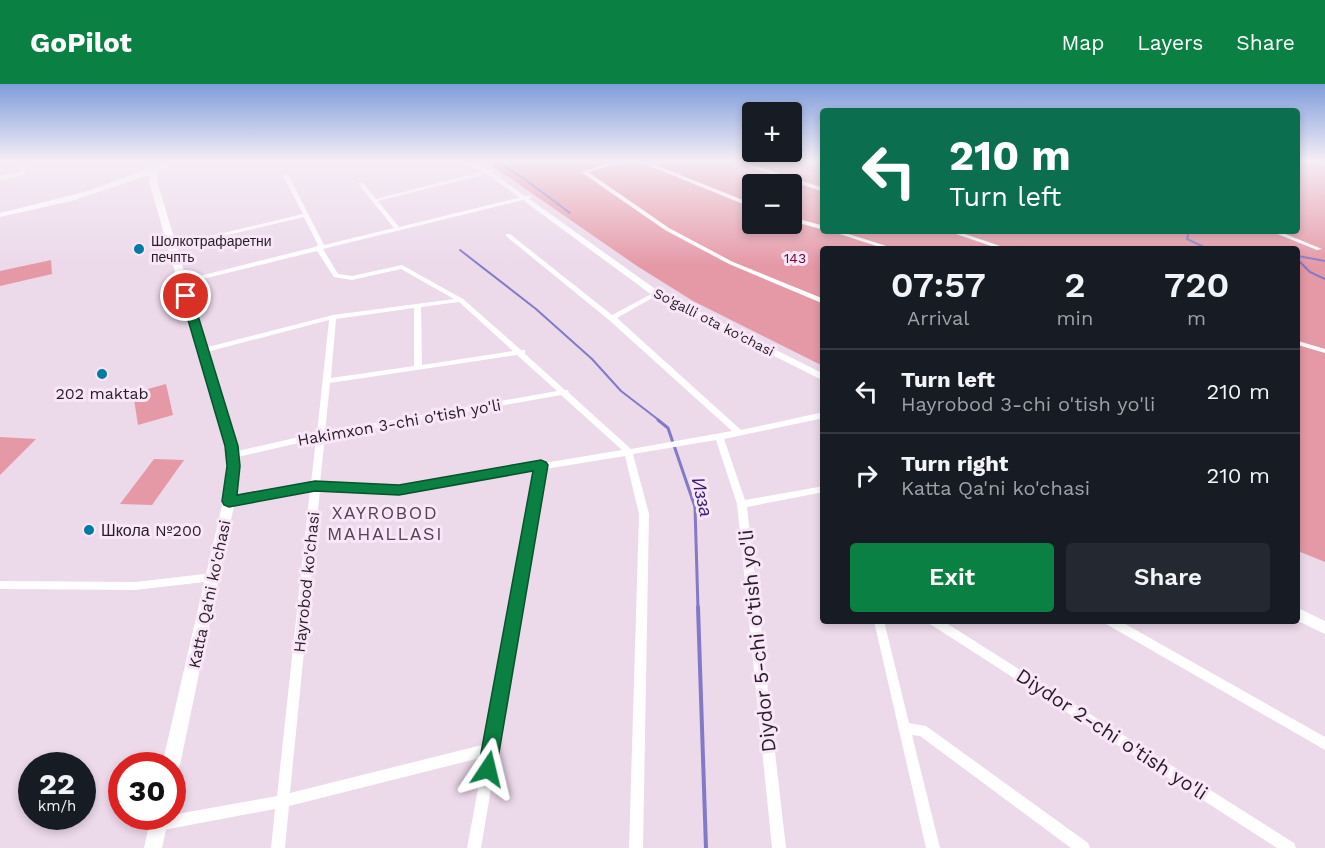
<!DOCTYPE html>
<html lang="en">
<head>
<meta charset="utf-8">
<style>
	body { margin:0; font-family:"Work Sans",sans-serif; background:#242831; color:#f1f3f6; height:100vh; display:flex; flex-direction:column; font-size:22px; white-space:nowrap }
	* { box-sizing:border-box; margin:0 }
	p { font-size:20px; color:#9ea1a6 }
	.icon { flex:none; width:33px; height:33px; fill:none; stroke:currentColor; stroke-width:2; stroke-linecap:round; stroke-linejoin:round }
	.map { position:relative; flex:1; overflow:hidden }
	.details { position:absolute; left:820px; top:162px; width:480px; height:378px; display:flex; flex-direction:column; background:#171b24; border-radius:6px; box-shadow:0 3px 9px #0003 }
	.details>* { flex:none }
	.banner { position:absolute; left:820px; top:24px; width:480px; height:126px; border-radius:6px; box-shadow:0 3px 9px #0003; background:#0b6e4f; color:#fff; overflow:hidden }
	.fabs { position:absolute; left:742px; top:18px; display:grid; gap:12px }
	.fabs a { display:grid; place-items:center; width:60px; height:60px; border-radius:6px; background:#171b24; box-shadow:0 3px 9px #0003; font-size:30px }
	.speed { position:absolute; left:18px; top:668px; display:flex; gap:12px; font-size:30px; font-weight:700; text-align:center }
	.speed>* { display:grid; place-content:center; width:78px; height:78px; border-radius:50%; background:#171b24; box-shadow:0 3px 9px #0003; line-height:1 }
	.speed small { font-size:15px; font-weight:400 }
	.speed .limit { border:9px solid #d22; background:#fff; color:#111 }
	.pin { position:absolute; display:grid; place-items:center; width:51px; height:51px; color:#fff; margin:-26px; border:3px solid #fff; border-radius:50%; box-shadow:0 2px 6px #0007 }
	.me { position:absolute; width:66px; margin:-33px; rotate:10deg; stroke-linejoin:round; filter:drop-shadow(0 0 4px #0008) }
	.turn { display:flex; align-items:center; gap:21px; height:126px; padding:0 30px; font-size:27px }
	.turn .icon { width:78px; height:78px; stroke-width:2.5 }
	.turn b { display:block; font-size:42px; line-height:51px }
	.eta { display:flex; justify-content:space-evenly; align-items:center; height:102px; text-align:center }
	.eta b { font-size:36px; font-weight:600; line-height:42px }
	.primary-button { display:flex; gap:12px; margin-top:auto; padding:12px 30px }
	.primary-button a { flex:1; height:69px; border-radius:6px; background:#0b8043; color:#fff; font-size:24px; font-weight:600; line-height:69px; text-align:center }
	.primary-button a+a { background:#242831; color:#f1f3f6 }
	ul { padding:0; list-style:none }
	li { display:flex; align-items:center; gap:18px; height:84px; padding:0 30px; border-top:2px solid #363941 }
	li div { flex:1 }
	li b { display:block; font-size:22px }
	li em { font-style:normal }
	header { display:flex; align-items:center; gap:36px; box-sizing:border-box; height:84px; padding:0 30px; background:#0b8043; color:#fff }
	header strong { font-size:28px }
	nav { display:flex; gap:33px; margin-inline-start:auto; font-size:21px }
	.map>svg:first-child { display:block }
	.green { fill:#e598a6; fill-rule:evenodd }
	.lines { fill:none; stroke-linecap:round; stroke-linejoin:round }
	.stream-far2 { stroke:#837ac7; stroke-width:2 }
	.stream-far1 { stroke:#837ac7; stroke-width:3 }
	.stream { stroke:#837ac7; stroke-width:4 }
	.minor { fill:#fff; fill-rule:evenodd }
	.major { fill:#fff; fill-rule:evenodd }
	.route { fill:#0b8043; stroke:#07532c; stroke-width:1.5 }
	.poi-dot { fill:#007ca3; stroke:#f9e6f8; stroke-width:2 }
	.labels { text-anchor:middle; stroke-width:6; stroke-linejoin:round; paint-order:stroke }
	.far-poi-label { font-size:14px; fill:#251e25; stroke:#f9e6f8; text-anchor:start }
	.far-park-label { font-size:14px; fill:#770131; stroke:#f9e6f8 }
	.far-street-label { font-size:14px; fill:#251e25; stroke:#f9e6f8 }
	.poi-label { font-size:16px; fill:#251e25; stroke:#f9e6f8 }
	.street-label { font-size:16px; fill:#251e25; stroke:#f9e6f8 }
	.water-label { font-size:18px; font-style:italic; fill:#361e7a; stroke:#f9e6f8 }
	.neighbourhood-label { font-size:18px; letter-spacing:1.5px; fill:#534452; stroke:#f9e6f8 }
	.near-street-label { font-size:20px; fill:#251e25; stroke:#f9e6f8 }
</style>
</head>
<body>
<header>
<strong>GoPilot</strong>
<nav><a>Map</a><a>Layers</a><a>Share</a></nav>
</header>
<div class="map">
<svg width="1325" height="764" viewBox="0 0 1325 764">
	<rect width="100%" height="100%" fill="#ecd9ea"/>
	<path class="green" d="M481 76H823L824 147H1298V76H1325V478L1298 467V165H824L823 282 693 217 637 182 491 81ZM753 100H792V140H753Z
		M51 176 52 190 0 202V187Z
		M166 300 173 331 138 341 133 309Z
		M0 353 36 355 0 391Z
		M154 375 184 376 152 421 120 420Z"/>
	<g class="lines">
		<path class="stream-far2" d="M494 76 523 94 570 129
			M1189 147 1187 155 1208 165
			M460 166 536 225 592 275 621 307 660 337
			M1298 172 1325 177
			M1298 176 1310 188 1325 195"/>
		<path class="stream-far1" d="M658 336 668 344 695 423 698 525"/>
		<path class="stream" d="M698 523 706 764"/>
		<path class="minor" d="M26 76H31L23 91 0 96V92L19 89Z
			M620 76H629L588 88 669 144 733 178 824 215V220L729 180 665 146 581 88Z
			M635 76H643L753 120V124Z
			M729 76H737L824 104V108Z
			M492 85 494 86V88L378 117 399 143 529 111 532 113 531 114 323 165 338 190 352 192 402 181 463 215 521 266H525V270L565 306H568L569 309 631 365 732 347 609 236 506 152V150H510L612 231 659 206H663V208L617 234 741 346 824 328V334L724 355 745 416 824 402V408L747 423 786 764H772L737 420 716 356 633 370 649 430 643 764H629L639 430 625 372 545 385 481 764H467L484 673 289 722 285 764H271L275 725 158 747 153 745 151 740 153 735 165 732H172V731L277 712 310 406 229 420 226 419 224 417 226 415 229 414 311 399 316 355 233 374 229 371 233 368 317 349 329 236 203 269 199 267 200 265 333 231 454 215 401 185 352 196 334 193 317 167 182 200 179 198 180 197 315 163 318 161 304 133 172 164 169 162 303 130 283 92 286 90 289 92 324 161 394 144 359 101V99H363L376 115ZM459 218 513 267 422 281 421 223ZM414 224V282L331 294 336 235ZM517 271 557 307 325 348 330 299ZM561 311 622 366 544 379 541 378 537 380 399 403 320 399 325 353ZM536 387 486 660 290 709 320 406 399 409Z
			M792 133 824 142V146L792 137Z
			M830 147H839L896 165H886Z
			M947 147H956L1009 165H1000Z
			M1270 147H1278L1322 165 1317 166Z
			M1298 257 1325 265V269L1298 261Z
			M213 489 217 490 218 493 217 496 213 497 135 506 0 505V497L135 498Z
			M874 537H884L909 639 926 642 1088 759 1090 764H1071L920 652 912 651 940 764H926Z
			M929 537H943L1294 759 1296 764H1277L930 540Z
			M1105 537H1120L1325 653V666L1106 540Z"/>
		<path class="major" d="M172 76H182L158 87 157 97 239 371 235 417 180 681 177 687 172 689V681H162L223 417 227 371 149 97 150 91 71 117 0 133V129L88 107Z
			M456 76H466L490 87 658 207 824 290V297L652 211 486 89Z
			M1298 524 1325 537V550L1298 537Z
			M151 732H169L162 764H144Z"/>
	</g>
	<linearGradient id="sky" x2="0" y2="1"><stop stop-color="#7f9ddb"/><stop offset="0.42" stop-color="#f6eef6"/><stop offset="1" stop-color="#f6eef6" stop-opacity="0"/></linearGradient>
	<rect width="1325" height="183" fill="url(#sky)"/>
	<path class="route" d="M183 209 192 212 238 362 240 382 237 411 315 397 399 401 541 376 546 378 548 381 495 692 488 695 481 692 478 685 533 387 399 411 315 407 229 423 224 421 222 417 227 382 225 362 181 212Z"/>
	<g class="poi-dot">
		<circle cx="139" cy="165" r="6"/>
		<circle cx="102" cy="290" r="6"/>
		<circle cx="89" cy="446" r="6"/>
	</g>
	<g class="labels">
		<g class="far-poi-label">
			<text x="151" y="162">Шолкотрафаретни<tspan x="151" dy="16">печпть</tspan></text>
		</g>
		<g class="far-park-label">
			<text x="795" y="179">143</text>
		</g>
		<g class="far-street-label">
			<text transform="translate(714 238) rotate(27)" y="5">So'galli ota ko'chasi</text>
		</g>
		<g class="poi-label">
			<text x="102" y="315">202 maktab</text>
			<text x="101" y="452" text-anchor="start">Школа №200</text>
		</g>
		<g class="street-label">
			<text transform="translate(399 338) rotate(-10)" y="6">Hakimxon 3-chi o'tish yo'li</text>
			<text transform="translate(306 498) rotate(-84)" y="6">Hayrobod ko'chasi</text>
			<text transform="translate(209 510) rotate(-78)" y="6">Katta Qa'ni ko'chasi</text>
		</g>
		<g class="water-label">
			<text transform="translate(702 413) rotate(77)" y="6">Изза</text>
		</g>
		<g class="neighbourhood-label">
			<text x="385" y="435">XAYROBOD<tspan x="385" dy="21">MAHALLASI</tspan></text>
		</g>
		<g class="near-street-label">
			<text transform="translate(757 557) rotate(-96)" y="7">Diydor 5-chi o'tish yo'li</text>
			<text transform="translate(1112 650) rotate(33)" y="7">Diydor 2-chi o'tish yo'li</text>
		</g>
	</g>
</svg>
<div class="fabs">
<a>+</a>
<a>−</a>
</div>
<div class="speed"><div>22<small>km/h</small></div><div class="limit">30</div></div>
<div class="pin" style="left:186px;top:212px;background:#d93025"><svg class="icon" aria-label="arrive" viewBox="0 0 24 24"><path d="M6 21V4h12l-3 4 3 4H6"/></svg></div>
<svg class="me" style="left:488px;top:685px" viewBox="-20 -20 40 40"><path d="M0-17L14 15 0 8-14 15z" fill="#0b8043" stroke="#fff" stroke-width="4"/></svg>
<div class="banner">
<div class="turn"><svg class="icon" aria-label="left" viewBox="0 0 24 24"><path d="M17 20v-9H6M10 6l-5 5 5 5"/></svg><div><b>210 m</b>Turn left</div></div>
</div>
<section class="details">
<div class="eta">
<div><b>07:57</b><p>Arrival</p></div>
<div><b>2</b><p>min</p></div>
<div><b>720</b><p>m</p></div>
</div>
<ul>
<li><svg class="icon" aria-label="left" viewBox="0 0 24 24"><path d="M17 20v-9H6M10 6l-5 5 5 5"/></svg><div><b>Turn left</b><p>Hayrobod 3-chi o'tish yo'li</p></div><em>210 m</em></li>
<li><svg class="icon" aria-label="right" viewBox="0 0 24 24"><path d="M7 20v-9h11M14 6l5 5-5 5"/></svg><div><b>Turn right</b><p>Katta Qa'ni ko'chasi</p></div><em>210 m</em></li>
</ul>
<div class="primary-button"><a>Exit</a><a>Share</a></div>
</section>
</div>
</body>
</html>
